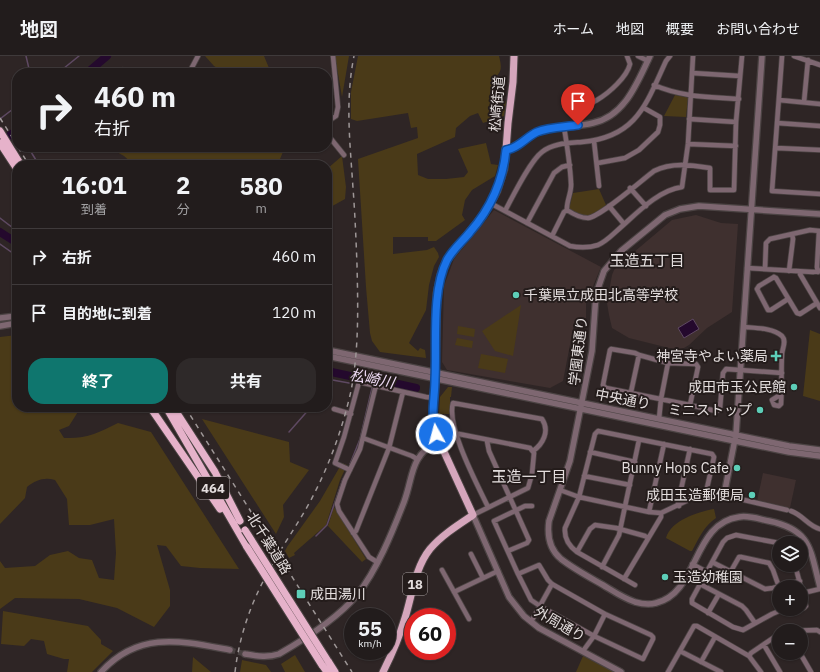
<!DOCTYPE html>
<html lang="ja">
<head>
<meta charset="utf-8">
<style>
	body { margin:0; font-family:"IBM Plex Sans","Noto Sans JP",sans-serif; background:#2e2929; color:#f1f3f6; height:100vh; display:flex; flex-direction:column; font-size:15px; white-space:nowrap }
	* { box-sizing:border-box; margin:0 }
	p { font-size:13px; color:#a2a1a3 }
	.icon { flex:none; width:22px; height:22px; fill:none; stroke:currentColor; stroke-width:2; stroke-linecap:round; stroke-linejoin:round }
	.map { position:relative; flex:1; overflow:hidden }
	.panel { position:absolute; left:12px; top:104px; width:320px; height:252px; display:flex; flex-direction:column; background:#221c1c; border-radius:16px; box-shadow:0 1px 3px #0004,0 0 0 1px #3f3a3b }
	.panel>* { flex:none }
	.top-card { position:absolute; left:12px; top:12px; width:320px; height:84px; border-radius:16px; box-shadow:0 1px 3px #0004,0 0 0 1px #3f3a3b; background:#221c1c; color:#f1f3f6; overflow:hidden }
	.controls { position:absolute; left:772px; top:480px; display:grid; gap:8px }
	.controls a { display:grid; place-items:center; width:36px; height:36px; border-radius:50%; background:#221c1c; box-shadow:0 1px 3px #0004,0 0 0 1px #3f3a3b; font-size:20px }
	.speed { position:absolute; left:344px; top:552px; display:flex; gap:8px; font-size:20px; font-weight:700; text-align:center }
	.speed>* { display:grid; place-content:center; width:52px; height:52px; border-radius:50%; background:#221c1c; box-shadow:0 1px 3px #0004,0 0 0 1px #3f3a3b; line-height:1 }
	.speed small { font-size:10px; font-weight:400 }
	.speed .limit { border:6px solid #d22; background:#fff; color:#111 }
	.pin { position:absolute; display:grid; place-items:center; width:34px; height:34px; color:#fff; margin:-41px -17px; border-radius:50% 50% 50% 0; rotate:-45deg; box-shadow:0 0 4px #0007 }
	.pin .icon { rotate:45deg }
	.me { position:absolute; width:44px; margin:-22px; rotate:353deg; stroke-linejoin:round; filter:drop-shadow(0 0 3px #0008) }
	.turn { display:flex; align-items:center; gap:14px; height:84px; padding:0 16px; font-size:18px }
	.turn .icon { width:52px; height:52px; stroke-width:2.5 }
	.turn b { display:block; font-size:28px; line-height:34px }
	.eta { display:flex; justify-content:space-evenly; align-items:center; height:68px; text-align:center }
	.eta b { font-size:24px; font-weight:700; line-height:28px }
	.primary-button { display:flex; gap:8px; margin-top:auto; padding:8px 16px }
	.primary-button a { flex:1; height:46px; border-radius:16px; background:#0f766e; color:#fff; font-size:16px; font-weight:700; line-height:46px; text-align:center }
	.primary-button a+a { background:#2e2929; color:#f1f3f6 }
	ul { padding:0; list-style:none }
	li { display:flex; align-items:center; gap:12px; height:56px; padding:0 16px; border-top:1px solid #3f3a3b }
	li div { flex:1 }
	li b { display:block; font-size:15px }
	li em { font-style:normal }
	header { display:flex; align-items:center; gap:24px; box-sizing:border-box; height:56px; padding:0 20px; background:#221c1c; border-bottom:1px solid #3f3a3b }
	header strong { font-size:19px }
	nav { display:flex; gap:22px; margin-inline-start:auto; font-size:14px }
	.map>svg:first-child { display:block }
	.built { fill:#3f302f }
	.green { fill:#4a3a18 }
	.water { fill:#24092d; stroke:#5e4962 }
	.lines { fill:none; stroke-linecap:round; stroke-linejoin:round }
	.stream { stroke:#5e4962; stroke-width:1.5 }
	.river { stroke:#24092d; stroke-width:8 }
	.tertiary-tunnel { stroke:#494141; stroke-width:5.5; stroke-dasharray:5.5 3; stroke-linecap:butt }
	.minor-casing { stroke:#4b4343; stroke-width:6 }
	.tertiary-casing { stroke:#4b4343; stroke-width:8 }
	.primary-casing { stroke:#4b4343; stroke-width:9 }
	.trunk-casing { stroke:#4b4343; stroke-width:9 }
	.minor { stroke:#7e6771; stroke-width:4.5 }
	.tertiary { stroke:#7e6771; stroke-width:5.5 }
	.primary { stroke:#d5a6bc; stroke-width:7 }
	.trunk { stroke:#e6b2ca; stroke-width:7 }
	.rail { stroke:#9e9797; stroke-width:1.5; stroke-dasharray:5 5; stroke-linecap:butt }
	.trunk-bridge-casing { stroke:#4b4343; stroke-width:9; stroke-linecap:butt }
	.trunk-bridge { stroke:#e6b2ca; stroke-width:7 }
	.route-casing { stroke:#114b97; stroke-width:10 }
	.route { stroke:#1a73e8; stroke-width:7 }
	.poi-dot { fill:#5dceb8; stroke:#241c1b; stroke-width:1.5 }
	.labels { text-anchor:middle; stroke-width:4; stroke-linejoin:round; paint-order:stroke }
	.shield { fill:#241c1b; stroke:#aaa4a4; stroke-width:1 }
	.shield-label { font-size:13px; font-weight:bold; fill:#e4dede }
	.street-label { font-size:14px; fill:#e4dede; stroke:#241c1b }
	.poi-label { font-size:14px; fill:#e4dede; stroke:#241c1b; text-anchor:end }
	.neighbourhood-label { font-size:15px; fill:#e4dede; stroke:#241c1b }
	.water-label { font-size:15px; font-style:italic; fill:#efdcf6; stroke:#241c1b }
</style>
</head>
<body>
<header>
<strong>地図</strong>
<nav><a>ホーム</a><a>地図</a><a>概要</a><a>お問い合わせ</a></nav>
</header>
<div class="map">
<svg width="820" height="616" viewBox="0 0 820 616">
	<rect width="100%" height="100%" fill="#2e2525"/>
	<path class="built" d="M494 154 601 211 586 247V262L574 268 563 325 550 332 447 314 442 306 444 230 454 203Z
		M696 159 721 167 738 168 732 256 707 272 689 289 684 292 677 294 629 282 612 272 609 259 607 247 612 219 614 214 621 207 672 164Z
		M763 417 796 424 790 452 757 445Z"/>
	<path class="green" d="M205 0H264L269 12 275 17H226L214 10Z
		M335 0H349L342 41Z
		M358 0H499C504 19 498 14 492 29L493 32 506 46 504 60 483 67 478 57 470 60 456 72 455 81 417 98 418 119 428 123H446L464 121 468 116 458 93 486 87 491 108 498 109 495 120 472 134 465 144 462 159 465 164 436 185H428V181H393V198L427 194 434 191 438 197 439 201 434 210 429 229 426 254 409 287 418 295 420 292 425 294 426 302 380 296 372 285 370 277 366 231 358 103 418 82 417 71 411 72 408 57 357 65 351 63V36Z
		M675 39 686 41 688 42 686 61 664 60Z
		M108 91H191L209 93 210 91H285L280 103 286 109H134L124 100Z
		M342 100 346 131 345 143 327 153V113Z
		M599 133 606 149C591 163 586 162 569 153L573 137Z
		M521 249 513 300 495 295 482 275Z
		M458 270 475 273 474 281 457 278Z
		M810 274 820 278V345L803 340Z
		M17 279V351H81L69 370 59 374 64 382C87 383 98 377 118 367L151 376 239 513 200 512 181 510 166 490 157 489 170 534V550L154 571 117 552 79 543 15 542 0 553V505L5 512 35 510 50 499 68 495 79 502 92 504 99 522 114 524 116 497 114 463 90 469H69L67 443 55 424C44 421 36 424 27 431L25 442 0 468V281Z
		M457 282 473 285 472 292 455 289Z
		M481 298 508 303 505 317 478 312Z
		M448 331H452L451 341H450V358H439L440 341Z
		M202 363 289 386 290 406 309 414 283 449 284 461 276 478Z
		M342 407 347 409 340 424 326 469 294 497 295 499 289 502 285 495 287 491 320 445Z
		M334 451 366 503 362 506 328 470Z
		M714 453 716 462C704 470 699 482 692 495H690L666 482C671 464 698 456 714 453Z
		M3 555 88 570 101 584V588L113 595 92 616H67L69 603H64L47 598 44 585 31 583 24 590 1 588Z
		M295 599 305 616H285L281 608Z
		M583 600 614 616H576Z
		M193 601 211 616H192Z
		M242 604 266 609 271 616H240Z"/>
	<path class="water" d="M693 263 699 273 684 282 678 272Z"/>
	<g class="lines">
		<path class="stream" d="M26 0 30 17
			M58 17 79 0
			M0 63 17 50
			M28 91 39 109
			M0 162 17 175
			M0 188 17 200
			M327 323 349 327
			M207 354 208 351
			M289 376 311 351
			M350 408 360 383 372 332
			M316 480 327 469 343 423"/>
		<path class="river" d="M87 17 107 0
			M0 87 17 74
			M0 176 17 187
			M327 315 350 320 371 322 416 332"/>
		<path class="tertiary-tunnel" d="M230 594 245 598"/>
		<g class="minor-casing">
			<path id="minor" d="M638 0 648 5
				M782 0 772 135 820 138
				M794 0 820 9
				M123 14 128 17
				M189 17 198 0
				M692 17 740 20
				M654 29C681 41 710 41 739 43
				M779 44 820 48
				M804 46 808 4
				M571 55C579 51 589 49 597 44 609 37 627 21 630 8L627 0
				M689 63 736 66
				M327 66 336 60 338 51 333 0
				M777 67 820 70
				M564 71C567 89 570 108 571 127 572 136 566 146 567 154 573 158 581 162 588 162 600 161 642 124 654 115 672 106 691 109 710 112V134H734L736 66 742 0
				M327 78 344 99
				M594 85 599 130
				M688 88 736 90
				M776 92 820 94
				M598 107 625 102 639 94 658 76 660 69V61L644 52
				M630 132 646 150
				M490 147 570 190C580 192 589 192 598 189 607 185 613 178 620 172 638 156 659 134 682 131L688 88 693 0
				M609 150 624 168
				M505 155C513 140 530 105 542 96 553 87 569 87 582 86 637 81 646 48 666 5L670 0
				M527 167 554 117 562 111 570 109
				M552 180 564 156 567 154
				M747 212 813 216 820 215
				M765 213 766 187 770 183 810 174 820 175
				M789 215 793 183 792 178
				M800 216V218L820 252
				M818 216 817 211 819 175
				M774 221 759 230 757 233 768 254H771L788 243
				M774 221 776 222 797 257 800 258 817 247
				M744 271C756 272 773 272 782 280 787 285 782 293 782 298 781 315 782 331 781 348L779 350 774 349 772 344 780 339
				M376 329 360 393 345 424 337 448 339 455 369 501 377 506
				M631 336 639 299
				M690 349 698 311 696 308 668 307 639 299 635 297 611 293 610 294 603 329 606 332 690 349 716 355 719 354 720 352 723 317 726 313 782 317
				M334 353 351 358
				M659 363 661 343 668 307
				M363 382 412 400 417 403
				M438 384 449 380 459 378 530 392 534 397 532 418 528 432 473 459
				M487 385 489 395 529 484 527 487 508 495
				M590 396 635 406
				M350 414 335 407 344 381 359 326 426 341 434 342
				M584 420 630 429
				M560 434 579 441 649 456 661 457 701 438 710 436 787 454
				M679 450 678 447 690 393
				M488 451C477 428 446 370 453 347L542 363C550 375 543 388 533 395
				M791 455C803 459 808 470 820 473
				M649 456 664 388
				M353 477 356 475 389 392 403 336
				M779 487 736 479 727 482 723 486 692 543V547L733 571 743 574 772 558 779 555 804 552 806 550 795 509
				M577 496 590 473 595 469 616 472 645 480 648 482
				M471 498 483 522
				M712 506 765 533 773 532 800 525
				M692 508 707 516
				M602 511 619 479 639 384
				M442 514 469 563
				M731 515 739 501H741L769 507 773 514 779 531
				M518 518 539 509 548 524 552 528 605 558 651 579 653 581V583L643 603 594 580 540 550 531 544 518 518 494 465 525 450H532
				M624 523 661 461V457
				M700 528 742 550 746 554 755 567
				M635 529 577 496C569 490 564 482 565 472L579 441 595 378 598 375 712 398 714 401 707 432V436
				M454 536 498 515
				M803 537 820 533
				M708 557 719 538
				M531 566 552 528
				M785 575 817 574 820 576
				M764 589 780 616
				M583 595 594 580 605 558
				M680 595 721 616
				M800 597 811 616
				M749 600 751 597 779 578
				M701 606 715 581
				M668 616 694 570H697L749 600 761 616"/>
		</g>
		<g class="tertiary-casing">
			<path id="tertiary" d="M506 94C520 92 528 78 541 75 558 70 576 71 593 67 625 60 637 27 650 0
				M820 158 699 150 680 153 665 159 621 195 604 215 596 238 592 295 570 405 549 465C547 480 549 493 561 503 574 513 589 521 603 529 613 535 623 542 635 546 642 548 649 549 656 547 699 537 692 467 739 461 748 459 759 463 769 465 812 474 810 494 820 531
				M0 262 17 260
				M0 270 17 267
				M327 294 789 390 820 394
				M327 300 735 385 789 396 820 400
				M724 439 736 378 762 0
				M473 459 509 541 524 560 539 572 621 616
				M245 598C257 600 267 602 279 598 305 583 338 562 357 539 377 514 392 477 404 446 414 419 409 402 438 384
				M101 616C139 574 182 585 230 594"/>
		</g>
		<g class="primary-casing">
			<path id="primary" d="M383 616C391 600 399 582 404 565 412 542 414 513 430 493 442 479 458 469 473 459L435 376 433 354 435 323 437 237 441 218 447 204 484 158 497 135 501 122 504 113 506 94 508 67 513 26 514 0"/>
		</g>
		<g class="trunk-casing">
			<path id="trunk" d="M0 75 21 109
				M0 87 17 113
				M150 351 220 453
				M166 351 247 491
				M173 351 215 416 240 465
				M328 605 335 616
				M322 609 327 616"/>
		</g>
		<use href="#minor" class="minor"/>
		<use href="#tertiary" class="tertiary"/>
		<use href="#primary" class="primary"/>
		<use href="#trunk" class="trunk"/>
		<path class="rail" d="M0 62 17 89
			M18 91 29 109
			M185 351 352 616
			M235 616C239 582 250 549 267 518 281 491 300 466 314 438 331 405 343 370 351 335 359 293 358 252 357 209 356 183 355 158 353 132 350 86 345 45 354 0"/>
		<g class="trunk-bridge-casing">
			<path id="trunk-bridge" d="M245 474 328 605
				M247 491 322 609"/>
		</g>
		<use href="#trunk-bridge" class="trunk-bridge"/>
	</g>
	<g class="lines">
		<g class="route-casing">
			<path id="route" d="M436 378C430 360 435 342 435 323 437 288 431 236 447 204 453 193 463 185 470 176 491 152 503 125 506 94 519 92 526 81 537 76 549 71 565 71 578 69"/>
		</g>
		<use href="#route" class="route"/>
	</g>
	<g class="poi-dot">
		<circle cx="516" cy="239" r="4"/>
		<path d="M774 294h4v4h4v4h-4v4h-4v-4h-4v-4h4z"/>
		<circle cx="794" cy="331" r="4"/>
		<circle cx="760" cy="354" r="4"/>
		<circle cx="737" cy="412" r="4"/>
		<circle cx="752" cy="439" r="4"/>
		<circle cx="665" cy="521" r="4"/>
		<rect x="296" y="533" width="10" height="10" rx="2"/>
	</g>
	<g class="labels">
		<g class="shield">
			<rect x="197" y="421" width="32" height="22" rx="3"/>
			<rect x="403" y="517" width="24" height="22" rx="3"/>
		</g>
		<g class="shield-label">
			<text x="213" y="437">464</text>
			<text x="415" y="533">18</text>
		</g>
		<g class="street-label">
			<text transform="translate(497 48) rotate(-85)" y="5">松崎街道</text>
			<text transform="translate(578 295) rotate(-83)" y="5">学園東通り</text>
			<text transform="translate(623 343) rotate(11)" y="5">中央通り</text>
			<text transform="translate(269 487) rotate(58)" y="5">北千葉道路</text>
			<text transform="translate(560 568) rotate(30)" y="5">外周通り</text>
		</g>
		<g class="poi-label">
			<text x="524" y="244" text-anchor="start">千葉県立成田北高等学校</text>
			<text x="768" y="305">神宮寺やよい薬局</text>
			<text x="786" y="336">成田市玉公民館</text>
			<text x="752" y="359">ミニストップ</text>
			<text x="729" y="417">Bunny Hops Cafe</text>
			<text x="744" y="444">成田玉造郵便局</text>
			<text x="673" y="526" text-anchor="start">玉造幼稚園</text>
			<text x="310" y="543" text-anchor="start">成田湯川</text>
		</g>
		<g class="neighbourhood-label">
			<text x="647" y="210">玉造五丁目</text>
			<text x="529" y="426">玉造一丁目</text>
		</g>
		<g class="water-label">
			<text transform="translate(372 323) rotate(11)" y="5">松崎川</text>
		</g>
	</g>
</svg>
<div class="controls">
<a><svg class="icon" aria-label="layers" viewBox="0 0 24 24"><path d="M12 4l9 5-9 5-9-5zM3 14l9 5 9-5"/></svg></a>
<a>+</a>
<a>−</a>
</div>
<div class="speed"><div>55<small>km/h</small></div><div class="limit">60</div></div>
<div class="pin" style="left:578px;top:69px;background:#d93025"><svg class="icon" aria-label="arrive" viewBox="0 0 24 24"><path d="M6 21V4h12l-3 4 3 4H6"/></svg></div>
<svg class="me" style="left:436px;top:378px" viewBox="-20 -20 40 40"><circle r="17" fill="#1a73e8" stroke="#fff" stroke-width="3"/><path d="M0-11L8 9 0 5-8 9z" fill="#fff"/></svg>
<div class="top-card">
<div class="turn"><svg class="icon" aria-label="right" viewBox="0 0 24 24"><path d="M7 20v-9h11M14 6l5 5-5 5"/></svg><div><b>460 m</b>右折</div></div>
</div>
<section class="panel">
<div class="eta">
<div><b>16:01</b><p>到着</p></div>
<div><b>2</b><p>分</p></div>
<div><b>580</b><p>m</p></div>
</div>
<ul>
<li><svg class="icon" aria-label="right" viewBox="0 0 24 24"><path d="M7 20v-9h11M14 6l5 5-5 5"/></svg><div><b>右折</b></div><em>460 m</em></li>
<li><svg class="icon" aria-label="arrive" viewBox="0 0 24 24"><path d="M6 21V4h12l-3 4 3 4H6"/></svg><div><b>目的地に到着</b></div><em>120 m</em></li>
</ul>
<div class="primary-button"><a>終了</a><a>共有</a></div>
</section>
</div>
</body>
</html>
